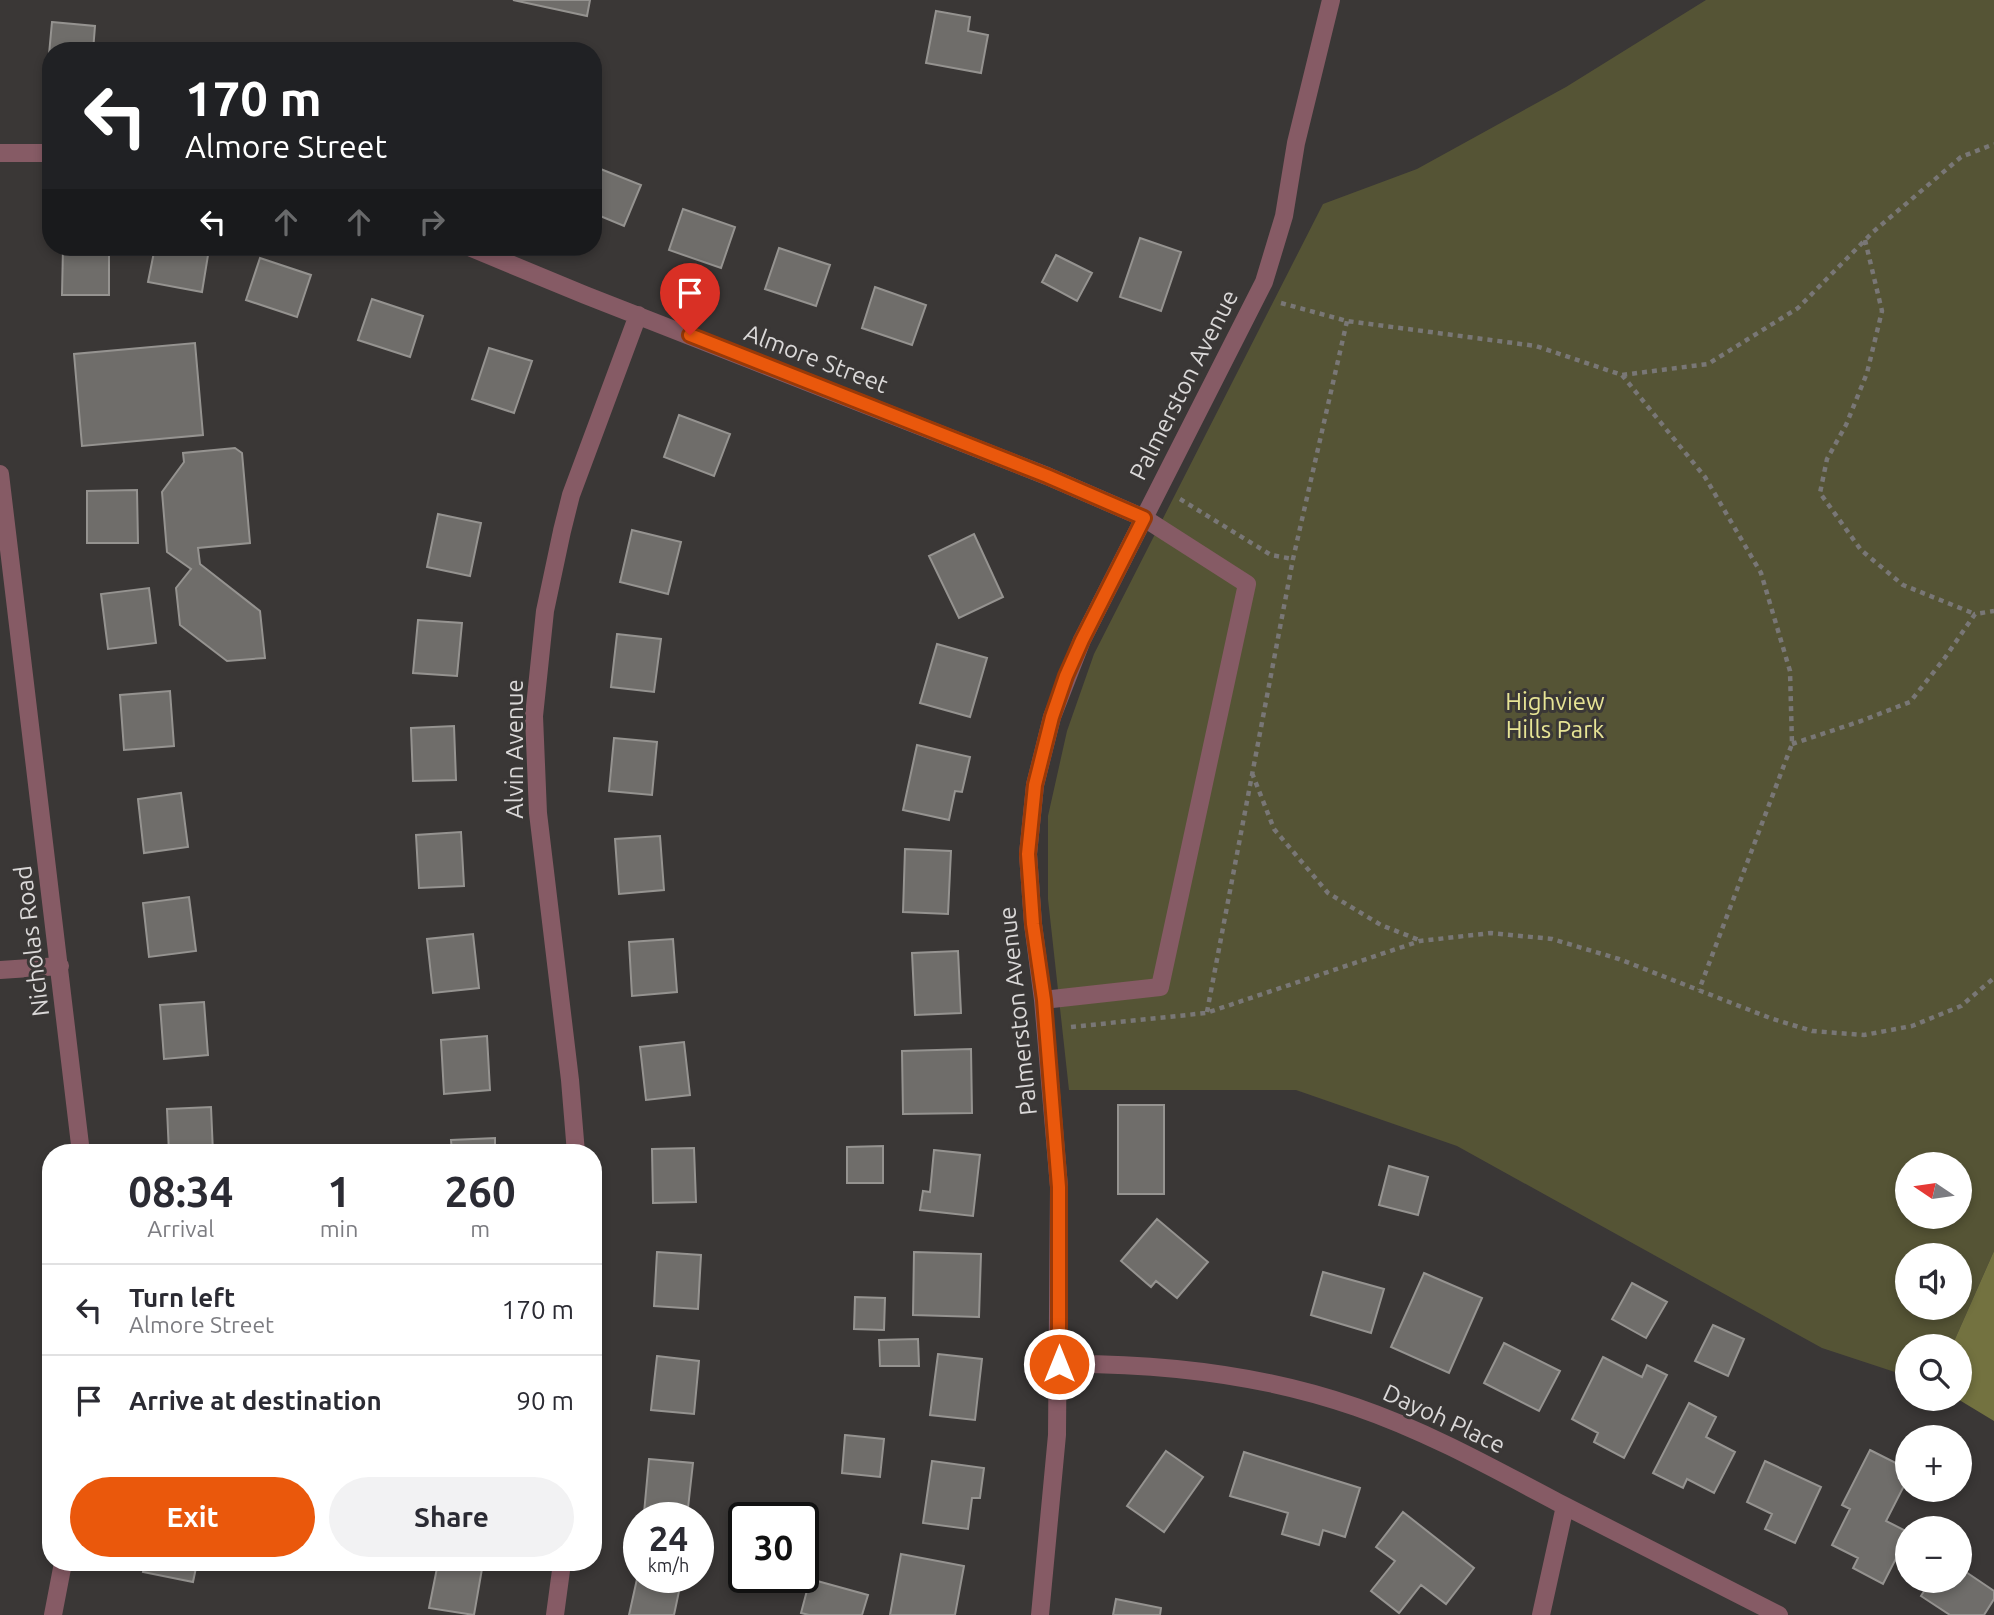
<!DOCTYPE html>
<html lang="en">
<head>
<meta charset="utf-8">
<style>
	body { margin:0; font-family:Ubuntu,sans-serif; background:#f2f2f3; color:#2b2b33; height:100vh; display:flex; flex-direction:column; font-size:26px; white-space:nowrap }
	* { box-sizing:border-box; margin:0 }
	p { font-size:23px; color:#7c7c81 }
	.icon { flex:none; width:38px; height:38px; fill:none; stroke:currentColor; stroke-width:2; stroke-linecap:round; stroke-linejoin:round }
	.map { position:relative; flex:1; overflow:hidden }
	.panel { position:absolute; left:42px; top:1144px; width:560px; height:427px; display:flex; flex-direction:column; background:#fff; border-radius:28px; box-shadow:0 4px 10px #0003 }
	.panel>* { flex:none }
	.hud { position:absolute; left:42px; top:42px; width:560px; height:214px; border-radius:28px; box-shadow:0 4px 10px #0003; background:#202124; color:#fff; overflow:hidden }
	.needle { width:46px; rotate:283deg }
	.controls { position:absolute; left:1895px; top:1152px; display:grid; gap:14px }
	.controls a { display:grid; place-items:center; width:77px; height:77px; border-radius:50%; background:#fff; box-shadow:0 4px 10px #0003; font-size:35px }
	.speed { position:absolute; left:623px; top:1502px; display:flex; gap:14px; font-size:35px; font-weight:700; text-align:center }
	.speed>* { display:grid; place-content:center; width:91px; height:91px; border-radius:50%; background:#fff; box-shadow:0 4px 10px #0003; line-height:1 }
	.speed small { font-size:18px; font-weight:400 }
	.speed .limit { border:4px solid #111; border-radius:10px; background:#fff; color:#111 }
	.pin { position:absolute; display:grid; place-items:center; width:60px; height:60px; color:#fff; margin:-72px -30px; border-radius:50% 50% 50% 0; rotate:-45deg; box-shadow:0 0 7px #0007 }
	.pin .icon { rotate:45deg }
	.me { position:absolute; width:77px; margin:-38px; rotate:0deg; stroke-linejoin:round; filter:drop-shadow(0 0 5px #0008) }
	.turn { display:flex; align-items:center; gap:24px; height:147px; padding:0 28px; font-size:32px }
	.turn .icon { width:91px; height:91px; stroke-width:2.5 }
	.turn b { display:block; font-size:49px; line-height:60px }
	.lanes { display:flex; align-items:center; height:66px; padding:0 28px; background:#0003; justify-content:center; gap:35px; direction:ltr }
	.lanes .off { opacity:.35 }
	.eta { display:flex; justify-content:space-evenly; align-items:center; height:119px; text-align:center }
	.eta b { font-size:42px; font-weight:700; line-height:49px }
	.button { display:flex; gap:14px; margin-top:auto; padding:14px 28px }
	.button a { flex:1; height:80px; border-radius:42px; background:#ea580c; color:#fff; font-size:28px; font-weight:700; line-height:80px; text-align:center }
	.button a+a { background:#f2f2f3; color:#2b2b33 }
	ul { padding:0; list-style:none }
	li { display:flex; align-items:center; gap:21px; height:91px; padding:0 28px; border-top:2px solid #e1e1e2 }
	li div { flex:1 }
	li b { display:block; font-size:26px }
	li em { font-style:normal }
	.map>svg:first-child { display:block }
	.green { fill:#555435; fill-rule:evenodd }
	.forest { fill:#737240 }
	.building { fill:#6f6d6a; stroke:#959390; stroke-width:2 }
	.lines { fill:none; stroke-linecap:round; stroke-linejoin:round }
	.path { stroke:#797776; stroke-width:4.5; stroke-dasharray:5 5; stroke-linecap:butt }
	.minor { stroke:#865b65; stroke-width:18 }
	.route-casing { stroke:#983908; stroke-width:18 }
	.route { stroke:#ea580c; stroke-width:12 }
	.labels { text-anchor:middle; stroke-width:6; stroke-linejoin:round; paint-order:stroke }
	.street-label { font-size:24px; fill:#dad8d8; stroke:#3a3736 }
	.park-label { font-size:24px; fill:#e7e495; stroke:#3a3736 }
</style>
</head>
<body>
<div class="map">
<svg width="1994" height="1615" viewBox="0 0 1994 1615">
	<rect width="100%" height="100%" fill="#3a3736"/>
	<path class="green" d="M1706 0H1994V1251L1952 1346H1908L1907 1376 1822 1348 1457 1146 1296 1090H1069L1048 899V816L1067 731 1094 654 1323 204 1417 169 1566 87ZM1908 1164H1960V1216H1908ZM1908 1255H1960V1307H1908Z"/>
	<path class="forest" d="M1994 1251V1421L1956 1398H1960V1346H1952Z"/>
	<path class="building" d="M513 0H590L587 16Z
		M936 11 970 17 968 31 988 35 981 73 926 63Z
		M52 22 95 26 93 51H51V76H47Z
		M182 45 236 49V51H181Z
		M593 166 641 185 624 226 593 213Z
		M683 209 735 227 721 268 669 250Z
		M1140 238 1181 252 1161 311 1120 297Z
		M63 247H109V295H62Z
		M155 247 209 249 202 292 148 282Z
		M779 248 830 265 816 306 765 289Z
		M1056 255 1092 273 1077 301 1042 282Z
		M260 258 311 275 297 317 246 300Z
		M875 287 926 305 912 345 862 328Z
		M372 299 423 316 410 357 358 340Z
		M195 343 203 435 82 446 74 354Z
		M489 348 532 361 514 413 472 399Z
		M679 415 730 434 714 476 664 457Z
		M235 448 242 453 250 543 198 548 200 564 260 611 265 658 227 661 180 625 176 588 191 569 167 552 162 492 184 462 183 453Z
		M137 490 138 543H87V491Z
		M438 514 481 523 470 576 427 567Z
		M632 530 681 542 668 594 620 582Z
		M974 534 1003 597 959 618 929 556Z
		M149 588 156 643 108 649 101 594Z
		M418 620 462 623 457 676 413 673Z
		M617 634 661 639 654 692 611 687Z
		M937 644 987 658 970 717 920 703Z
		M170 691 174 746 124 750 120 695Z
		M454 726 456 780 413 781 411 728Z
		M614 738 657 742 652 795 609 791Z
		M917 745 970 757 962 792 955 791 949 820 903 810Z
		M181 793 188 847 144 853 138 799Z
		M461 832 464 886 419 888 416 835Z
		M660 836 664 890 619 894 615 839Z
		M905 849 951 851 948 914 903 912Z
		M189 897 196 951 149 957 143 903Z
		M473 934 479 988 433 993 427 939Z
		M673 939 677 992 632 996 629 942Z
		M958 951 961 1013 915 1015 912 953Z
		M204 1002 208 1055 164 1059 160 1005Z
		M487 1036 490 1090 444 1094 441 1040Z
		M684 1042 690 1095 646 1100 640 1047Z
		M971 1049 972 1113 903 1114 902 1051Z
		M1118 1105H1164V1194H1118Z
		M211 1107 213 1153H169L167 1109Z
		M495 1138V1153H452L451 1140Z
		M883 1146V1183H847V1147Z
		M694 1148 696 1202 653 1203 652 1149Z
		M934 1150 980 1155 973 1216 920 1210 923 1191 930 1192Z
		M1389 1166 1428 1177 1418 1215 1379 1205Z
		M1157 1219 1208 1262 1177 1298 1156 1281 1151 1287 1121 1261Z
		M657 1252 701 1255 698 1309 654 1306Z
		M914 1252 981 1254 979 1317 913 1315Z
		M1323 1272 1384 1289 1371 1333 1311 1315Z
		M1424 1273 1482 1298 1449 1373 1391 1347Z
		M1632 1283 1667 1302 1646 1338 1612 1319Z
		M855 1297 885 1298 884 1330 854 1329Z
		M1713 1325 1744 1339 1728 1376 1695 1361Z
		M918 1339 919 1366H880L879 1340Z
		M1504 1343 1560 1371 1539 1411 1484 1383Z
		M938 1354 982 1359 975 1420 930 1415Z
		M657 1356 699 1361 694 1414 651 1410Z
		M1603 1357 1642 1377 1647 1365 1667 1375 1624 1458 1594 1442 1598 1433 1572 1419Z
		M1689 1403 1716 1417 1706 1437 1735 1452 1714 1493 1687 1479 1683 1488 1653 1473Z
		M845 1435 884 1439 880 1477 842 1473Z
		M1870 1450 1908 1469V1478L1886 1521 1908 1532V1535L1883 1584 1853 1568 1858 1558 1832 1545 1850 1509 1842 1505Z
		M1166 1451 1203 1477 1164 1532 1127 1506Z
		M1244 1452 1360 1488 1345 1537 1323 1530 1319 1545 1282 1534 1288 1513 1230 1496Z
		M649 1459 693 1463 687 1517 644 1513Z
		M932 1461 984 1468 980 1498H972L968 1529 923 1523Z
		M1765 1461 1821 1487 1795 1543 1765 1529 1772 1514 1747 1502Z
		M1403 1512 1474 1568 1446 1604 1421 1585 1399 1613 1371 1591 1395 1561 1376 1547Z
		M901 1554 964 1566 955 1615H890Z
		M145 1563H197L193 1582 143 1572Z
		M438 1563H483L474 1615 429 1608Z
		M1960 1568 1994 1591V1599L1984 1615H1950L1921 1596 1931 1580H1960Z
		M639 1570V1577H682L674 1615H629Z
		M810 1579 868 1595 862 1615H809L801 1613Z
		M1116 1599 1161 1608 1160 1615H1113Z"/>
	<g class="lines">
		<path class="path" d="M1865 240 1882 311 1867 373 1846 425 1827 459 1820 493 1861 550 1903 585 1975 614
			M1281 303 1347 321 1536 346 1622 375 1708 364 1798 308 1873 232 1961 157 1994 144
			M1622 375 1705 477 1761 573 1790 671 1792 744 1699 990
			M1180 499 1271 555 1293 559
			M1792 744 1861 721 1910 702 1944 659 1975 614 1994 611
			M1252 773 1274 829 1328 893 1381 925 1419 940
			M1207 1012 1293 559 1347 321
			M1071 1027 1206 1013 1420 941 1491 933 1552 939 1619 959 1770 1018 1812 1031 1864 1035 1912 1026 1961 1006 1994 978"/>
		<path class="minor" d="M0 153H51
			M469 247 585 295 1047 476 1144 518 1247 584 1160 987 1043 1000
			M0 474 81 1153
			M0 970 60 966
			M576 1153 570 1080 538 813 534 716 545 611 562 531 571 495 638 315
			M1059 1364C1158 1363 1261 1374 1356 1407 1426 1431 1491 1467 1557 1502 1631 1540 1705 1577 1779 1615
			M53 1615 63 1563
			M555 1615 562 1563
			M1040 1615 1057 1435 1059 1187 1043 1000 1033 924 1028 854 1035 785 1052 717 1082 640 1264 282 1284 216 1296 143 1331 0
			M1541 1615 1565 1506"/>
	</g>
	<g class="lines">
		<g class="route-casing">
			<path id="route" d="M690 335 1047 476 1144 518 1082 640 1066 676 1052 717 1035 785 1028 854 1033 924 1044 1000 1059 1187V1364"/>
		</g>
		<use href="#route" class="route"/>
	</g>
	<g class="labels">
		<g class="street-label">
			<text transform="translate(816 359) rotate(21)" y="8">Almore Street</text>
			<text transform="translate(1184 385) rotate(-63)" y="8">Palmerston Avenue</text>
			<text transform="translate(515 749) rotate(-90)" y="8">Alvin Avenue</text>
			<text transform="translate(32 941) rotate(-97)" y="8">Nicholas Road</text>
			<text transform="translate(1018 1011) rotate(-96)" y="8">Palmerston Avenue</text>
			<text transform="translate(1444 1419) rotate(25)" y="8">Dayoh Place</text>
		</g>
		<g class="park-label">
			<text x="1555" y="710">Highview<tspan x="1555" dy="28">Hills Park</tspan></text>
		</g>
	</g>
</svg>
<div class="controls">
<a><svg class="needle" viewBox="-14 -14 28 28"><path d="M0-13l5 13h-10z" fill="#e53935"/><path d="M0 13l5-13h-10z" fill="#7c7c81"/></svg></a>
<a><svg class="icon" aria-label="sound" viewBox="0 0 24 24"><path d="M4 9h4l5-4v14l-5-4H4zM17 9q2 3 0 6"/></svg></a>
<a><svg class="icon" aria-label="search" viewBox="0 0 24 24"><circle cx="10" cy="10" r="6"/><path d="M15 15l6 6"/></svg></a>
<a>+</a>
<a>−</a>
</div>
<div class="speed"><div>24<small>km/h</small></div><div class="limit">30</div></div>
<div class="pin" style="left:690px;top:335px;background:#d93025"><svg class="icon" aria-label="arrive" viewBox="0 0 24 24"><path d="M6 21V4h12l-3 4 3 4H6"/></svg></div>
<svg class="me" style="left:1059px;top:1364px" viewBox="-20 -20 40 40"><circle r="17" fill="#ea580c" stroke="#fff" stroke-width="3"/><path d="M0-11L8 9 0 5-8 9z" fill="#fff"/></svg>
<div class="hud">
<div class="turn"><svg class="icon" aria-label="left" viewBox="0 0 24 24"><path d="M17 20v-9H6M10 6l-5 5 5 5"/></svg><div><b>170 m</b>Almore Street</div></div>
<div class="lanes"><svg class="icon" aria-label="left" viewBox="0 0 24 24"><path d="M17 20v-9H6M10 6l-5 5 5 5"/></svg><svg class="icon off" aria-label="ahead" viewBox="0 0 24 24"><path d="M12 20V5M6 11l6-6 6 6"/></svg><svg class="icon off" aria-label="ahead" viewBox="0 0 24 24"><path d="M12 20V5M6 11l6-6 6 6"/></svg><svg class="icon off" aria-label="right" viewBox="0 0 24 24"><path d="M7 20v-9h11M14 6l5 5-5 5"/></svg></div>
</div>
<section class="panel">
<div class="eta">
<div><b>08:34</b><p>Arrival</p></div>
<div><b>1</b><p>min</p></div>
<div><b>260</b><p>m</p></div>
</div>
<ul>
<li><svg class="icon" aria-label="left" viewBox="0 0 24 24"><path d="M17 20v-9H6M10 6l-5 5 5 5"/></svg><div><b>Turn left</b><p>Almore Street</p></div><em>170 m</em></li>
<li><svg class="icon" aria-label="arrive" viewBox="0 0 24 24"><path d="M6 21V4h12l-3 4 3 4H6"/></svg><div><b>Arrive at destination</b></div><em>90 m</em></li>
</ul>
<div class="button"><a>Exit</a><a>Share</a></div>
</section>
</div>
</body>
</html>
